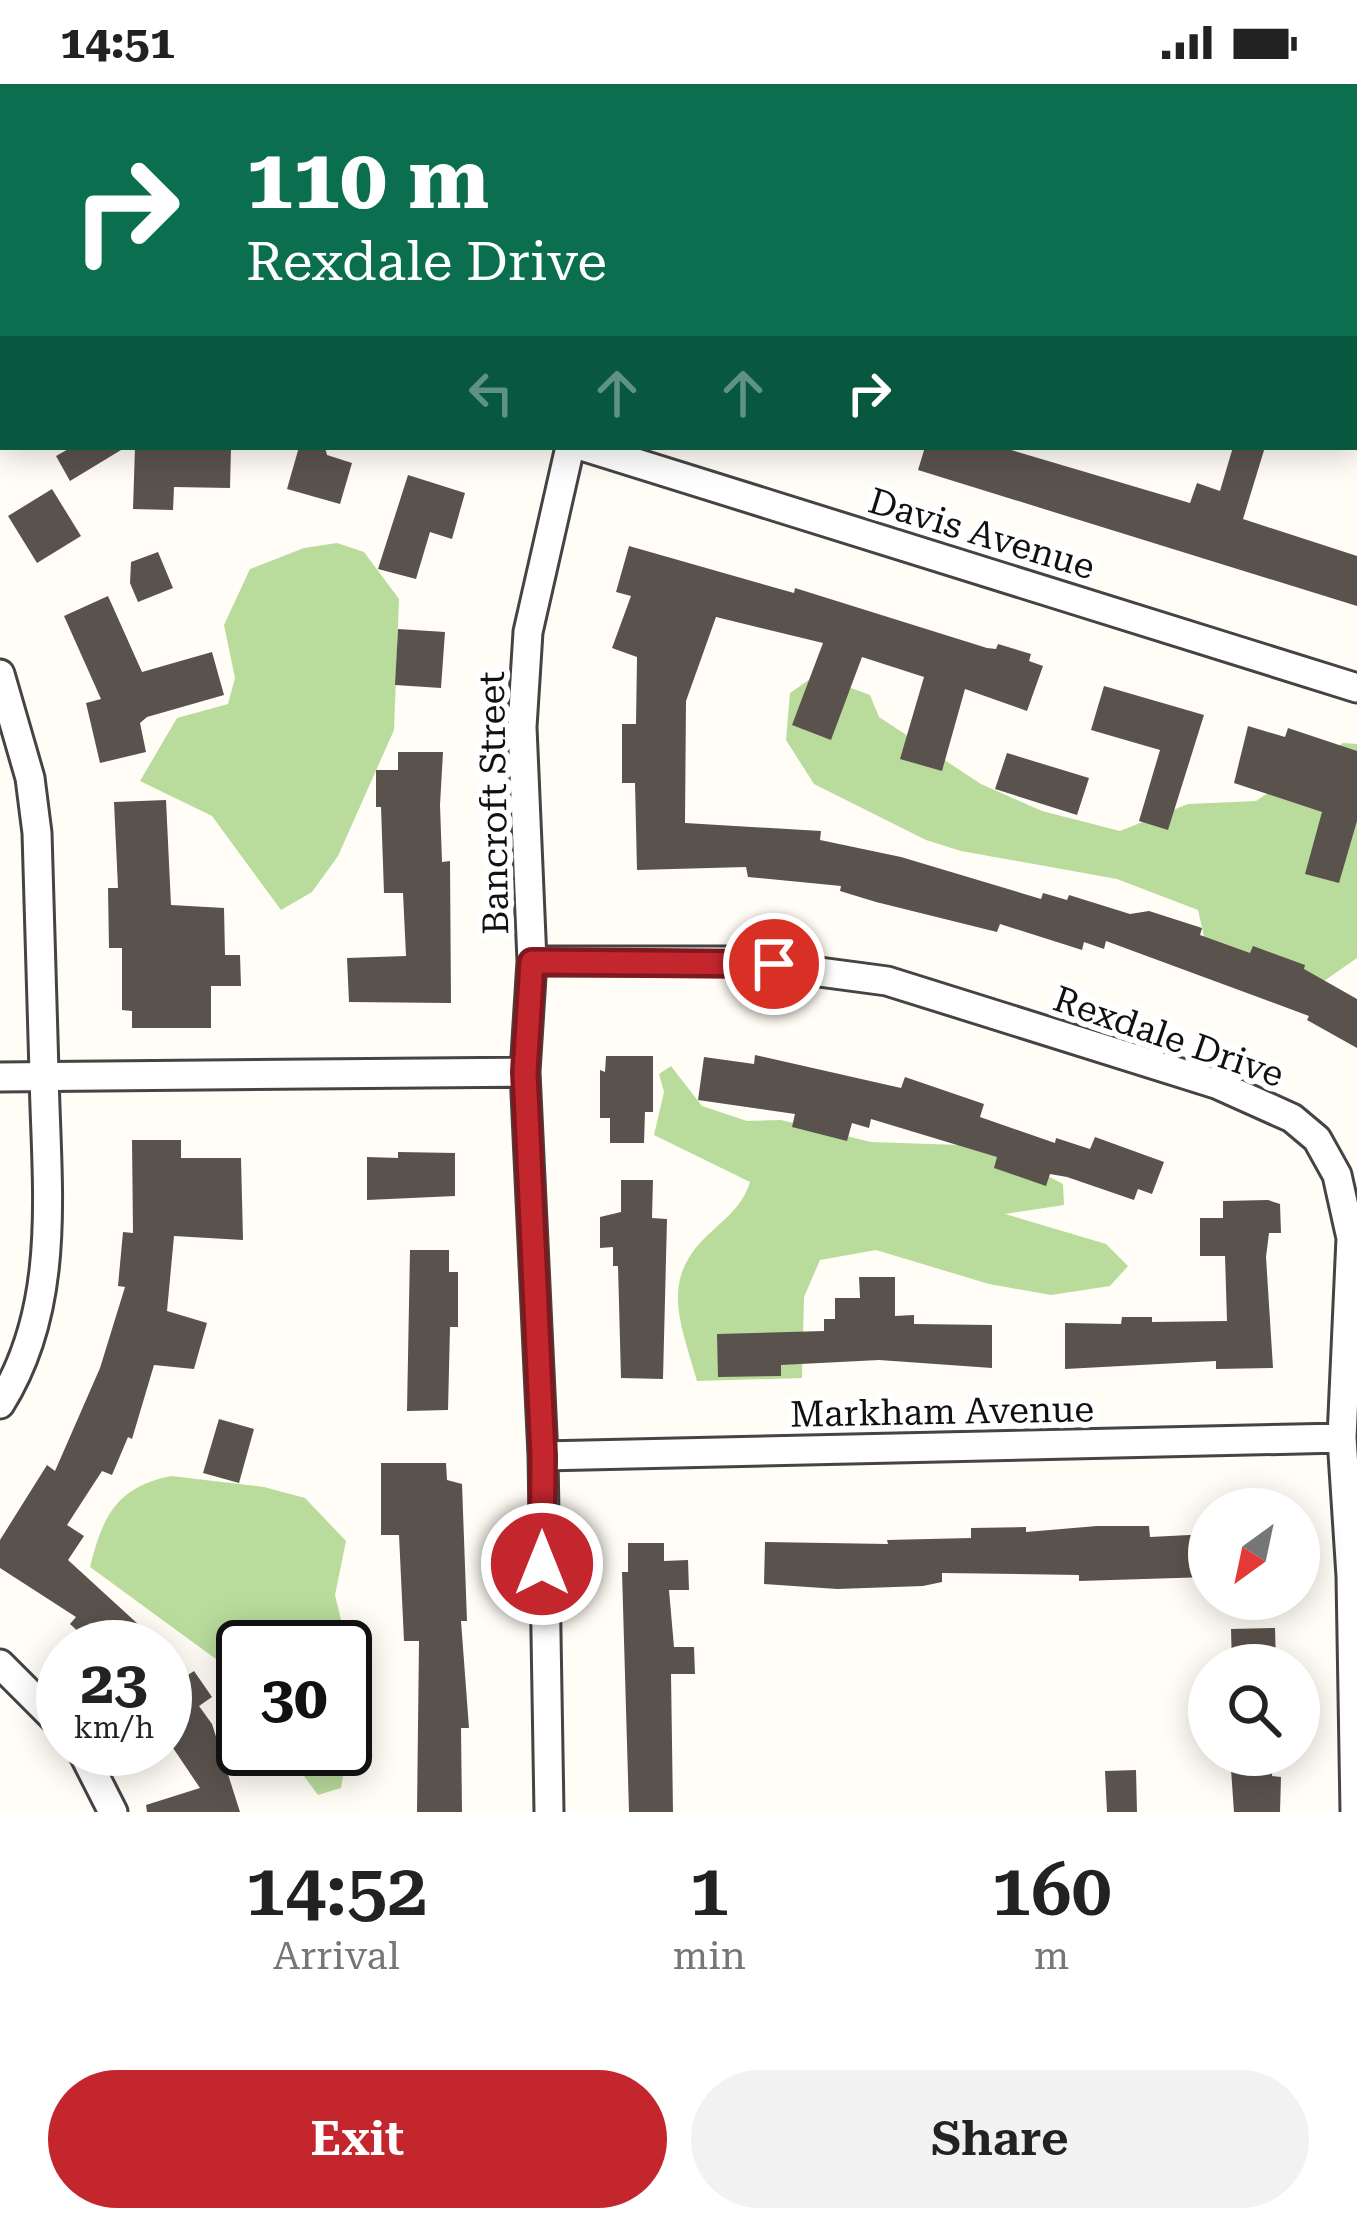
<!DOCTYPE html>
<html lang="en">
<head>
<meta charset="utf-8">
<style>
	body { margin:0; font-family:"Roboto Serif",serif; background:#f2f2f2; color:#222; height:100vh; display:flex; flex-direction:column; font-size:45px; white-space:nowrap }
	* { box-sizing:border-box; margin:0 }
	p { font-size:39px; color:#767676 }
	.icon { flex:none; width:66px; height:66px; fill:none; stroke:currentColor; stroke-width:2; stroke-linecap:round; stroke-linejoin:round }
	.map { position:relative; height:1728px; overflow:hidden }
	.side { display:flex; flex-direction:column; background:#fff; flex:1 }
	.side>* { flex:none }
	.guide { position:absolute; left:0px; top:0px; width:1359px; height:366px; box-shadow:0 6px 30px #0003; background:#0b6e4f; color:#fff; overflow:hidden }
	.needle { width:78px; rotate:213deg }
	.buttons { position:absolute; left:1188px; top:1404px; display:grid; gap:24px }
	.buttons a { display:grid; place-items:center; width:132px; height:132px; border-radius:50%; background:#fff; box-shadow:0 6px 30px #0003; font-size:60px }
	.speed { position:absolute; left:36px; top:1536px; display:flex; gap:24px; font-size:60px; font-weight:700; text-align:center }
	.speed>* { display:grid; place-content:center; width:156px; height:156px; border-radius:50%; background:#fff; box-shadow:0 6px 30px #0003; line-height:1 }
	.speed small { font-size:30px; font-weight:400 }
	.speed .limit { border:6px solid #111; border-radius:18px; background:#fff; color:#111 }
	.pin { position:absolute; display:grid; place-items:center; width:102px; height:102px; color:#fff; margin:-51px; border:6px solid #fff; border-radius:50%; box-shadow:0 3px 12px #0007 }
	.me { position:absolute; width:132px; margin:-66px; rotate:0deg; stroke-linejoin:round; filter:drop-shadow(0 0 9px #0008) }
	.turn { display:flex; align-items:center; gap:42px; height:252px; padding:0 48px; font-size:54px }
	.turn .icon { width:156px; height:156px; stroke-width:2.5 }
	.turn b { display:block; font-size:84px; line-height:102px }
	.lanes { display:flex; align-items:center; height:114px; padding:0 48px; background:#0003; justify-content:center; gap:60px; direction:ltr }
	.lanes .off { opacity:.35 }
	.eta { display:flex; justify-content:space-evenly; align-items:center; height:204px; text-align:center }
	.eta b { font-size:72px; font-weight:600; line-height:84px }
	.action { display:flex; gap:24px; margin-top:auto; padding:24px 48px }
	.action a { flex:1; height:138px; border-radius:72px; background:#c4262e; color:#fff; font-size:48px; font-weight:600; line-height:138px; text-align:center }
	.action a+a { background:#f2f2f2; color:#222 }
	.status { display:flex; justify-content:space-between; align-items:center; height:84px; padding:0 60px; background:#fff; direction:ltr }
	.status svg { height:33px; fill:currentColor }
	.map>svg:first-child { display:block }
	.forest { fill:#b9dc9c }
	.building { fill:#5a524d }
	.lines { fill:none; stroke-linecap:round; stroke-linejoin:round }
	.minor-casing { stroke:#444; stroke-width:33 }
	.path { stroke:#333; stroke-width:6; stroke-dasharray:12 6; stroke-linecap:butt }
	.minor { stroke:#fff; stroke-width:27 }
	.route-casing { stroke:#7f191e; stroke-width:30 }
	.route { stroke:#c4262e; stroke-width:21 }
	.labels { text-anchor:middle; stroke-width:12; stroke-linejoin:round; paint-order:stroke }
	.street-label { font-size:36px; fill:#111; stroke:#fff }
</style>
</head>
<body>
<div class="status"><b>14:51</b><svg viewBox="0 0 49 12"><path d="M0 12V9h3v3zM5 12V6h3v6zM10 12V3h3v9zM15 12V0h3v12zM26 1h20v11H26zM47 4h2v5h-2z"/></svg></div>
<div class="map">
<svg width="1357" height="1728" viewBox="0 0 1357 1728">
	<rect width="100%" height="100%" fill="#fffdf5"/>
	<path class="forest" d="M337 459 364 468 399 515 394 646 338 772 312 808 281 826 212 732 140 697 177 634 228 620 235 594 224 541 250 485 304 464Z
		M816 591 870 611 879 633 981 700 1042 727 1120 747 1188 720 1256 717 1343 659 1357 660V874L1314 904 1205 857 1198 826 1117 795 961 767 926 756 814 700 786 656 790 609Z
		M671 982 702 1022 747 1037 781 1036 871 1058 989 1062 1063 1100 1064 1121 1005 1130 1106 1160 1128 1182 1110 1202 1051 1211 989 1200 876 1166 820 1176 804 1213 802 1294 697 1297C680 1237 659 1195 710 1149 728 1132 743 1121 750 1098L654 1051 664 1008 659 990Z
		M171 1392 264 1403 305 1414 346 1457 335 1511 358 1606 341 1704 318 1711 284 1665H345V1563H243V1609L220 1578 90 1483C103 1431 117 1403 171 1392Z"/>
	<path class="building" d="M72 363H126L70 397 56 372Z
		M135 363H231L230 404 174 403 173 426 133 425Z
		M299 363H325L327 371 352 379 340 420 287 405Z
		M925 363H1001L1190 419 1197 399 1220 407 1233 363H1265L1243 435 1357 472V522L918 386Z
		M408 391 465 409 452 455 430 448 416 495 378 485Z
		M52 405 81 452 37 479 8 432Z
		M629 462 794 509 795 504 987 564 996 565 998 560 1031 570 1029 577 1043 582 1027 627 965 605 942 687 900 675 924 593 862 573 831 656 792 641 823 559 716 533 686 617 685 739 821 747 820 756 901 773 1041 815 1043 809 1067 816 1069 811 1130 830 1149 827 1202 844 1200 851 1250 869 1253 862 1305 881 1304 885 1357 915V964L1307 936 1309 932 1106 857 1104 865 1084 858 1082 866 1000 840 997 848 876 818 840 807 841 802 748 793 746 783 637 786 635 699H622V640H636L637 573 612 564 631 512 616 508Z
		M158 468 173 504 138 518 130 499 131 478Z
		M108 512 142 588 212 568 224 611 147 633 140 639 146 668 100 679 86 619 101 615 64 532Z
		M398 545 445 548 441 604 395 601Z
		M1104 602 1204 631 1168 746 1139 737 1160 666 1091 646Z
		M1248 642 1285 653 1288 644 1357 667V737L1339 799 1305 790 1322 728 1234 699Z
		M398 668H443L440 721 442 778 450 777 451 919 349 918 347 874 406 872 403 809H384L381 723H376V686H398Z
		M1007 669 1089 694 1077 731 995 705Z
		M166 716 171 821 224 824 225 871H240L241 902H211V944H132V927L122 926V864H109L108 804H118L114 718Z
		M755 971 901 1004 905 993 984 1020 980 1033 1055 1059 1056 1054 1090 1065 1095 1053 1164 1078 1152 1110 1138 1105 1134 1116 1067 1093 1050 1090 1046 1102 994 1084 997 1073 871 1035 869 1044 852 1039 847 1057 792 1043 795 1030 698 1016 704 973 754 980Z
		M606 972H653V1028H645L644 1059H610V1034H600V986L605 988Z
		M132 1056H181V1074H241L243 1156 174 1152 167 1227 207 1239 194 1285 154 1281 132 1355 128 1353 112 1391 102 1387 67 1441 84 1452 68 1476 163 1563H95L70 1540 76 1533 0 1484V1456L47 1381 55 1387 100 1284 125 1203 118 1202 123 1148 133 1149Z
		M398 1068 455 1069V1112L367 1116V1073L398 1074Z
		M621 1096H653L652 1134 667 1135 663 1295 621 1294 618 1182H613V1163L600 1164V1133L621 1128Z
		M1268 1116 1280 1120 1281 1149H1269L1266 1173 1273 1284 1216 1285V1277L1065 1285V1239L1121 1240 1122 1233H1152V1238L1227 1237 1225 1172H1200V1134H1223V1117Z
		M410 1166H449V1188H458V1243H450L448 1326 407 1327Z
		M859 1193H895V1232L914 1231V1240L992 1241V1284L879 1276 781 1281V1292L718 1293 717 1250 824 1247V1235H835V1214H860Z
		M219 1335 254 1345 239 1399 203 1389Z
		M381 1379H446L447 1396 462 1400 467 1537H461L469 1644H461L462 1728H417L419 1557H404L399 1451H381Z
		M1097 1442H1149L1150 1453 1209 1450V1493L1079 1497V1491L942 1489V1498L923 1502 837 1505 764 1500 765 1458 888 1460 887 1456 971 1454V1444L1026 1443V1448Z
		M628 1459H664V1477L688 1476 689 1506H669L674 1563H694L695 1590H671L673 1728H629L622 1488H628Z
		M1275 1544 1276 1581H1232L1231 1545Z
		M194 1587 212 1613 199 1622 212 1640 240 1728H147L146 1721 200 1704 165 1652V1606Z
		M1230 1671H1273L1272 1692 1281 1693 1280 1728H1234Z
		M1136 1686 1137 1728H1107L1105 1687Z"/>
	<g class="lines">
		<g class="minor-casing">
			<path id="minor" d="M613 0 614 3
				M994 0 1004 3
				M1123 3 1124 0
				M1356 130H1357
				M0 325 3 323
				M585 363 1357 604
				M0 590 30 694 37 749C40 829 42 909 44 988 46 1101 63 1220 0 1320
				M532 877H736L887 897 1216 1000 1292 1034 1317 1055 1337 1091 1351 1154 1342 1354 1351 1492 1355 1728
				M0 993 525 988
				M543 1372 1342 1354
				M0 1580 63 1643
				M81 1665 113 1728
				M549 1728 543 1372 525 988 532 877 522 643 528 548 570 363"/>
		</g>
		<path class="path" d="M50 0 52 3
			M193 0 220 3
			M155 3 160 0
			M227 3 231 0
			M0 79 3 101"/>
		<use href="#minor" class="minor"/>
	</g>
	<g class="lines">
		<g class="route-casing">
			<path id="route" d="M542 1480 543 1372 525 988 532 878 774 880"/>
		</g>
		<use href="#route" class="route"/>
	</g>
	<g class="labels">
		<g class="street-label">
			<text transform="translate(982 449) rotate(17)" y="13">Davis Avenue</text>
			<text transform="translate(493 719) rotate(-91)" y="13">Bancroft Street</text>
			<text transform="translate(1169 952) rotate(19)" y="13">Rexdale Drive</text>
			<text transform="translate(942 1327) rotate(-1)" y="13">Markham Avenue</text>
		</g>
	</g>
</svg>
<div class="buttons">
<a><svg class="needle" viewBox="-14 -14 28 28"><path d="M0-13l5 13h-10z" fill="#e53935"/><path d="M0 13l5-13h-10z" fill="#767676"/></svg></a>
<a><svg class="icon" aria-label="search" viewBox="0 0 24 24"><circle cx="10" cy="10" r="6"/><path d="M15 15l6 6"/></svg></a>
</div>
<div class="speed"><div>23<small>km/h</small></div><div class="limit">30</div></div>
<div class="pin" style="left:774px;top:880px;background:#d93025"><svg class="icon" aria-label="arrive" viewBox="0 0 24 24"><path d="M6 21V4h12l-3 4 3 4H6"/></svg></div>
<svg class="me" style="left:542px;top:1480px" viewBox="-20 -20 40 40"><circle r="17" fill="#c4262e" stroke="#fff" stroke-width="3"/><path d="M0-11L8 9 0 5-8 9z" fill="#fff"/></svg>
<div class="guide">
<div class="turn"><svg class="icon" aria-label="right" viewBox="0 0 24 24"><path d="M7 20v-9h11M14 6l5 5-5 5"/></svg><div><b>110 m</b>Rexdale Drive</div></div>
<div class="lanes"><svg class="icon off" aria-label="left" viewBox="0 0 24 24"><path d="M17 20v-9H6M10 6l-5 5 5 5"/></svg><svg class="icon off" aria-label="ahead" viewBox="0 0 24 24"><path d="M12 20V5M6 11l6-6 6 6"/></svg><svg class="icon off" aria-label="ahead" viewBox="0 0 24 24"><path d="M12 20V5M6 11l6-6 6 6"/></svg><svg class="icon" aria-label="right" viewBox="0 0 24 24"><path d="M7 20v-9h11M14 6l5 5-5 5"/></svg></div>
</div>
</div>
<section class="side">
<div class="eta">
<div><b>14:52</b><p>Arrival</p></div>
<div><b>1</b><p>min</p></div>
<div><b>160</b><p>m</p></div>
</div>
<div class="action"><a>Exit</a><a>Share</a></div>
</section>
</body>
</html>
